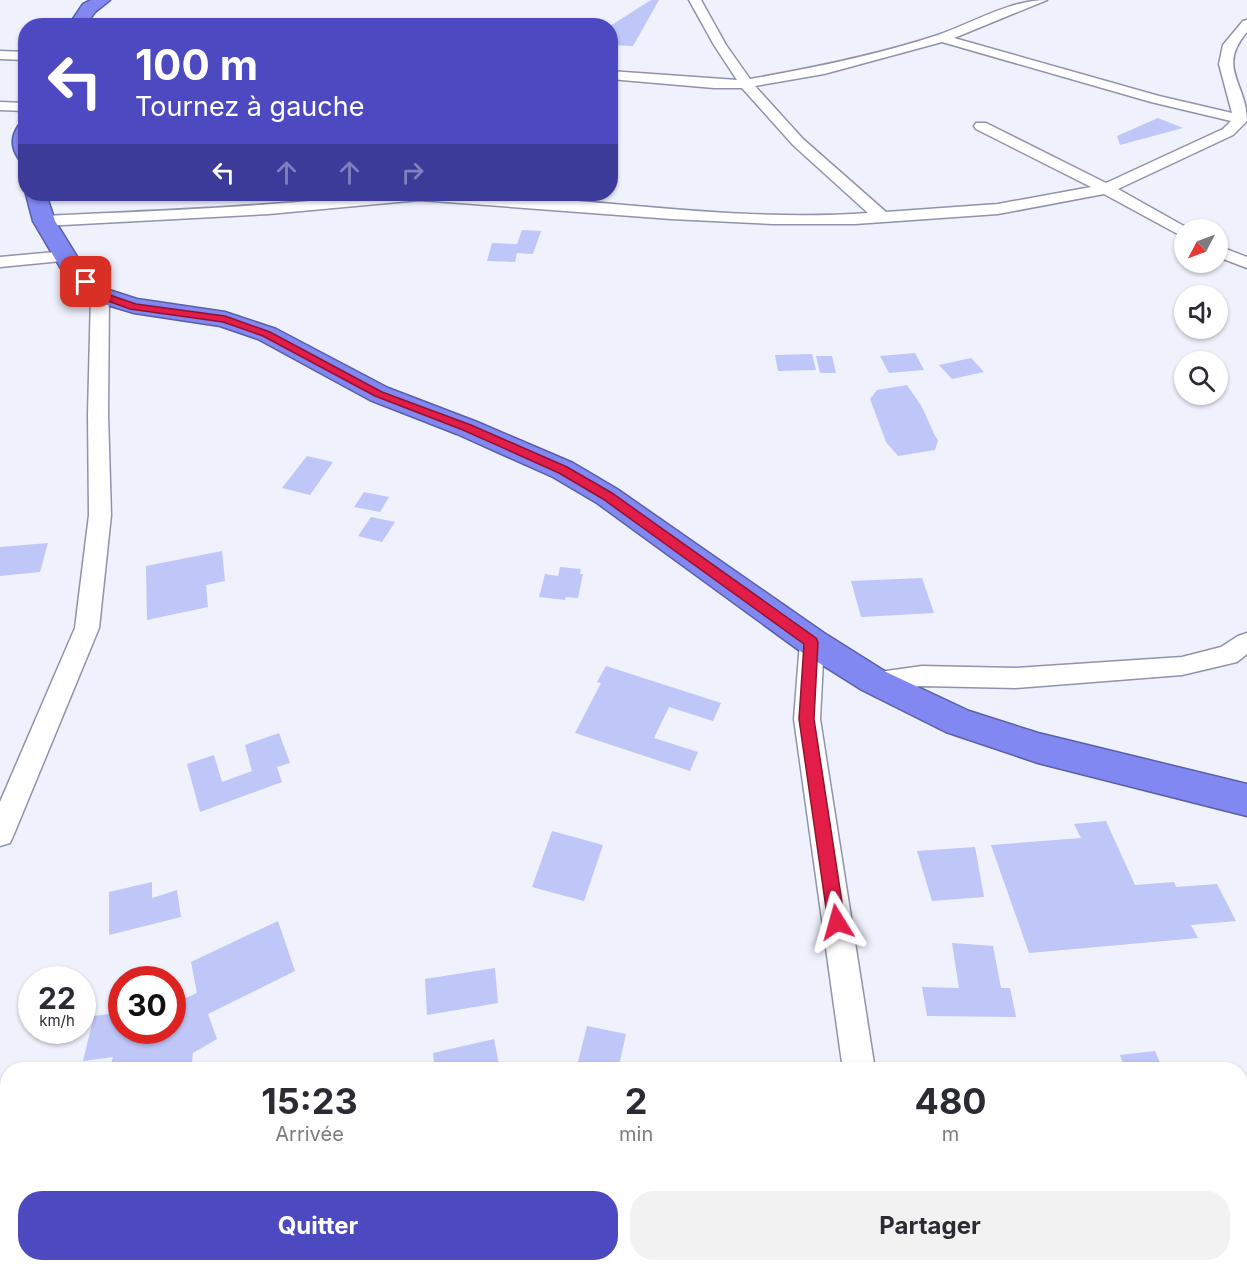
<!DOCTYPE html>
<html lang="fr">
<head>
<meta charset="utf-8">
<style>
	body { margin:0; font-family:Inter,sans-serif; background:#f2f2f3; color:#2b2b33; height:100vh; display:flex; flex-direction:column; font-size:22px; white-space:nowrap }
	* { box-sizing:border-box; margin:0 }
	p { font-size:20px; color:#7c7c81 }
	.icon { flex:none; width:33px; height:33px; fill:none; stroke:currentColor; stroke-width:2; stroke-linecap:round; stroke-linejoin:round }
	.map { position:relative; flex:1; overflow:hidden }
	.drawer { position:absolute; left:0px; top:1062px; width:1248px; height:210px; display:flex; flex-direction:column; background:#fff; border-radius:24px 24px 0 0; box-shadow:0 2px 4px #0004 }
	.drawer>* { flex:none }
	.hud { position:absolute; left:18px; top:18px; width:600px; height:183px; border-radius:24px; box-shadow:0 2px 4px #0004; background:#4d4ac1; color:#fff; overflow:hidden }
	.needle { width:39px; rotate:229deg }
	.tools { position:absolute; left:1174px; top:219px; display:grid; gap:12px }
	.tools a { display:grid; place-items:center; width:54px; height:54px; border-radius:50%; background:#fff; box-shadow:0 2px 4px #0004; font-size:30px }
	.speed { position:absolute; left:18px; top:966px; display:flex; gap:12px; font-size:30px; font-weight:700; text-align:center }
	.speed>* { display:grid; place-content:center; width:78px; height:78px; border-radius:50%; background:#fff; box-shadow:0 2px 4px #0004; line-height:1 }
	.speed small { font-size:15px; font-weight:400 }
	.speed .limit { border:9px solid #d22; background:#fff; color:#111 }
	.pin { position:absolute; display:grid; place-items:center; width:51px; height:51px; color:#fff; margin:-26px; border-radius:12px; box-shadow:0 3px 9px #0006 }
	.me { position:absolute; width:66px; margin:-33px; rotate:352deg; stroke-linejoin:round; filter:drop-shadow(0 0 4px #0008) }
	.turn { display:flex; align-items:center; gap:21px; height:126px; padding:0 18px; font-size:27px }
	.turn .icon { width:78px; height:78px; stroke-width:2.5 }
	.turn b { display:block; font-size:42px; line-height:51px }
	.lanes { display:flex; align-items:center; height:57px; padding:0 18px; background:#0003; justify-content:center; gap:30px; direction:ltr }
	.lanes .off { opacity:.35 }
	.eta { display:flex; justify-content:space-evenly; align-items:center; height:102px; text-align:center }
	.eta b { font-size:36px; font-weight:700; line-height:42px }
	.action { display:flex; gap:12px; margin-top:auto; padding:12px 18px }
	.action a { flex:1; height:69px; border-radius:24px; background:#4d4ac1; color:#fff; font-size:24px; font-weight:700; line-height:69px; text-align:center }
	.action a+a { background:#f2f2f3; color:#2b2b33 }
	.map>svg:first-child { display:block }
	.building { fill:#bfc6f8 }
	.lines { fill:none; stroke-linecap:round; stroke-linejoin:round }
	.street-casing { stroke:#8f93ac; stroke-width:3 }
	.highway-casing { stroke:#5a5fa7; stroke-width:3 }
	.street { fill:#fff; fill-rule:evenodd }
	.highway { fill:#8188f1; fill-rule:evenodd }
	.route { fill:#e11d48; stroke:#92132f; stroke-width:1.5 }
</style>
</head>
<body>
<div class="map">
<svg width="1247" height="1272" viewBox="0 0 1247 1272">
	<rect width="100%" height="100%" fill="#eff1fc"/>
	<path class="building" d="M651 0H659L633 46 610 45V26Z
		M1158 118 1183 128 1120 145 1117 136Z
		M522 230 541 231 533 254 517 253 515 262 487 261 492 243 517 244Z
		M915 353 924 370 889 373 880 356Z
		M812 354 816 370 778 371 775 355Z
		M816 356H832L836 373H820Z
		M971 358 984 372 952 379 939 365Z
		M907 385 922 407 935 436 938 440 935 450 898 456 886 442 870 399 877 390Z
		M307 456 333 462 310 495 282 488Z
		M364 492 389 497 380 512 354 507Z
		M371 517 395 522 382 542 358 536Z
		M48 543 40 572 0 576V547Z
		M222 551 225 581 206 585 208 607 147 620 146 566Z
		M560 567 581 569 580 574H583L578 598 566 597 565 600 539 597 545 574 558 576Z
		M922 578 934 613 861 617 851 581Z
		M606 666 721 703 713 721 669 707 654 738 698 752 690 771 575 733 601 683 597 682Z
		M279 733 290 763 277 767 282 782 200 812 187 764 214 755 222 782 252 771 245 745Z
		M1106 821 1135 885 1174 882 1176 887 1217 884 1236 921 1191 925 1198 938 1029 953 991 845 1081 838 1074 824Z
		M552 831 603 845 584 901 532 887Z
		M975 847 984 897 932 901 917 851Z
		M152 882V898L177 890 181 917 109 935V892Z
		M278 921 295 971 208 1014 217 1039 193 1053 191 1070H109L113 1057 83 1061 94 1016 122 1012V1030H172V1004L197 993 191 962Z
		M952 943 993 946 1001 988H1010L1016 1017 927 1016 922 987 959 988Z
		M495 968 498 1003 427 1015 425 979Z
		M587 1026 626 1034 618 1070H576Z
		M494 1039 500 1070H435L433 1053Z
		M1155 1051 1163 1070H1125L1120 1055Z"/>
	<g class="lines">
		<g class="street-casing">
			<path id="street" d="M689 0H701L726 45 750 79C813 68 877 55 938 35 973 23 1010 0 1047 0L954 38 1159 96 1232 113 1219 64 1223 45 1243 21 1247 20V32C1216 68 1247 83 1247 121L1233 135 1118 189 1191 230H1185V238L1104 194 998 214 855 224H773L671 219 420 200 269 214 44 226 36 221 44 216C119 212 195 210 271 204 334 199 397 192 461 194 596 197 732 223 868 213L793 145 742 88H714L610 79V71L737 80 714 45ZM942 42 1151 102 1231 121 1223 129 1106 183 986 123H976L974 126 976 129 1091 187 998 204 886 212 803 139 755 86 824 74Z
				M0 51 26 52V60L0 59Z
				M0 102 26 103V111L0 110Z
				M1218 246 1247 257V268L1218 257Z
				M66 251 74 256 72 260 0 267V257Z
				M100 290 106 291 109 295 108 414 111 515 99 628 14 834 10 843 0 846V802L75 628 89 515 88 414 91 295 94 291Z
				M812 633 821 636 824 642 820 719 875 1070H843L794 719 800 642 803 636Z
				M1247 633V654L1237 662 1182 675 1016 688 922 686 874 691 865 688 862 681 865 674 922 666 1016 668 1182 657 1221 647 1238 636Z
				M1247 1201V1237H1240V1202Z
				M0 1202 8 1203V1239L0 1238Z
				M231 1264H309L312 1272H234Z
				M800 1264H875L872 1272H797Z
				M875 1264H911L912 1272H876Z"/>
		</g>
		<g class="highway-casing">
			<path id="highway" d="M91 0H110L95 12 85 26H68L83 4Z
				M26 123V161L19 159C11 148 11 136 19 125Z
				M26 194H46L55 221 84 268 109 290 137 299 225 312 276 329 388 388 477 422 573 463 617 489 824 633 886 672 969 711 1038 733 1247 784V816L1038 763 946 732 862 690 800 651 597 503 553 477 457 434 370 400 258 339 220 326 134 313 91 300 63 272 33 221Z"/>
		</g>
		<use href="#street" class="street"/>
		<use href="#highway" class="highway"/>
	</g>
	<path class="route" d="M83 280H90L104 293 136 304 225 316 270 332 382 392 471 425 567 467 612 493 816 638 818 642 814 719 845 922 842 928 837 930 831 928 828 922 799 719 804 644 603 499 559 473 463 430 375 396 263 336 223 322 130 309 97 297 83 284Z"/>
</svg>
<div class="tools">
<a><svg class="needle" viewBox="-14 -14 28 28"><path d="M0-13l5 13h-10z" fill="#e53935"/><path d="M0 13l5-13h-10z" fill="#7c7c81"/></svg></a>
<a><svg class="icon" aria-label="sound" viewBox="0 0 24 24"><path d="M4 9h4l5-4v14l-5-4H4zM17 9q2 3 0 6"/></svg></a>
<a><svg class="icon" aria-label="search" viewBox="0 0 24 24"><circle cx="10" cy="10" r="6"/><path d="M15 15l6 6"/></svg></a>
</div>
<div class="speed"><div>22<small>km/h</small></div><div class="limit">30</div></div>
<div class="pin" style="left:86px;top:282px;background:#d93025"><svg class="icon" aria-label="arrive" viewBox="0 0 24 24"><path d="M6 21V4h12l-3 4 3 4H6"/></svg></div>
<svg class="me" style="left:837px;top:922px" viewBox="-20 -20 40 40"><path d="M0-17L14 15 0 8-14 15z" fill="#e11d48" stroke="#fff" stroke-width="4"/></svg>
<div class="hud">
<div class="turn"><svg class="icon" aria-label="left" viewBox="0 0 24 24"><path d="M17 20v-9H6M10 6l-5 5 5 5"/></svg><div><b>100 m</b>Tournez à gauche</div></div>
<div class="lanes"><svg class="icon" aria-label="left" viewBox="0 0 24 24"><path d="M17 20v-9H6M10 6l-5 5 5 5"/></svg><svg class="icon off" aria-label="ahead" viewBox="0 0 24 24"><path d="M12 20V5M6 11l6-6 6 6"/></svg><svg class="icon off" aria-label="ahead" viewBox="0 0 24 24"><path d="M12 20V5M6 11l6-6 6 6"/></svg><svg class="icon off" aria-label="right" viewBox="0 0 24 24"><path d="M7 20v-9h11M14 6l5 5-5 5"/></svg></div>
</div>
<section class="drawer">
<div class="eta">
<div><b>15:23</b><p>Arrivée</p></div>
<div><b>2</b><p>min</p></div>
<div><b>480</b><p>m</p></div>
</div>
<div class="action"><a>Quitter</a><a>Partager</a></div>
</section>
</div>
</body>
</html>
